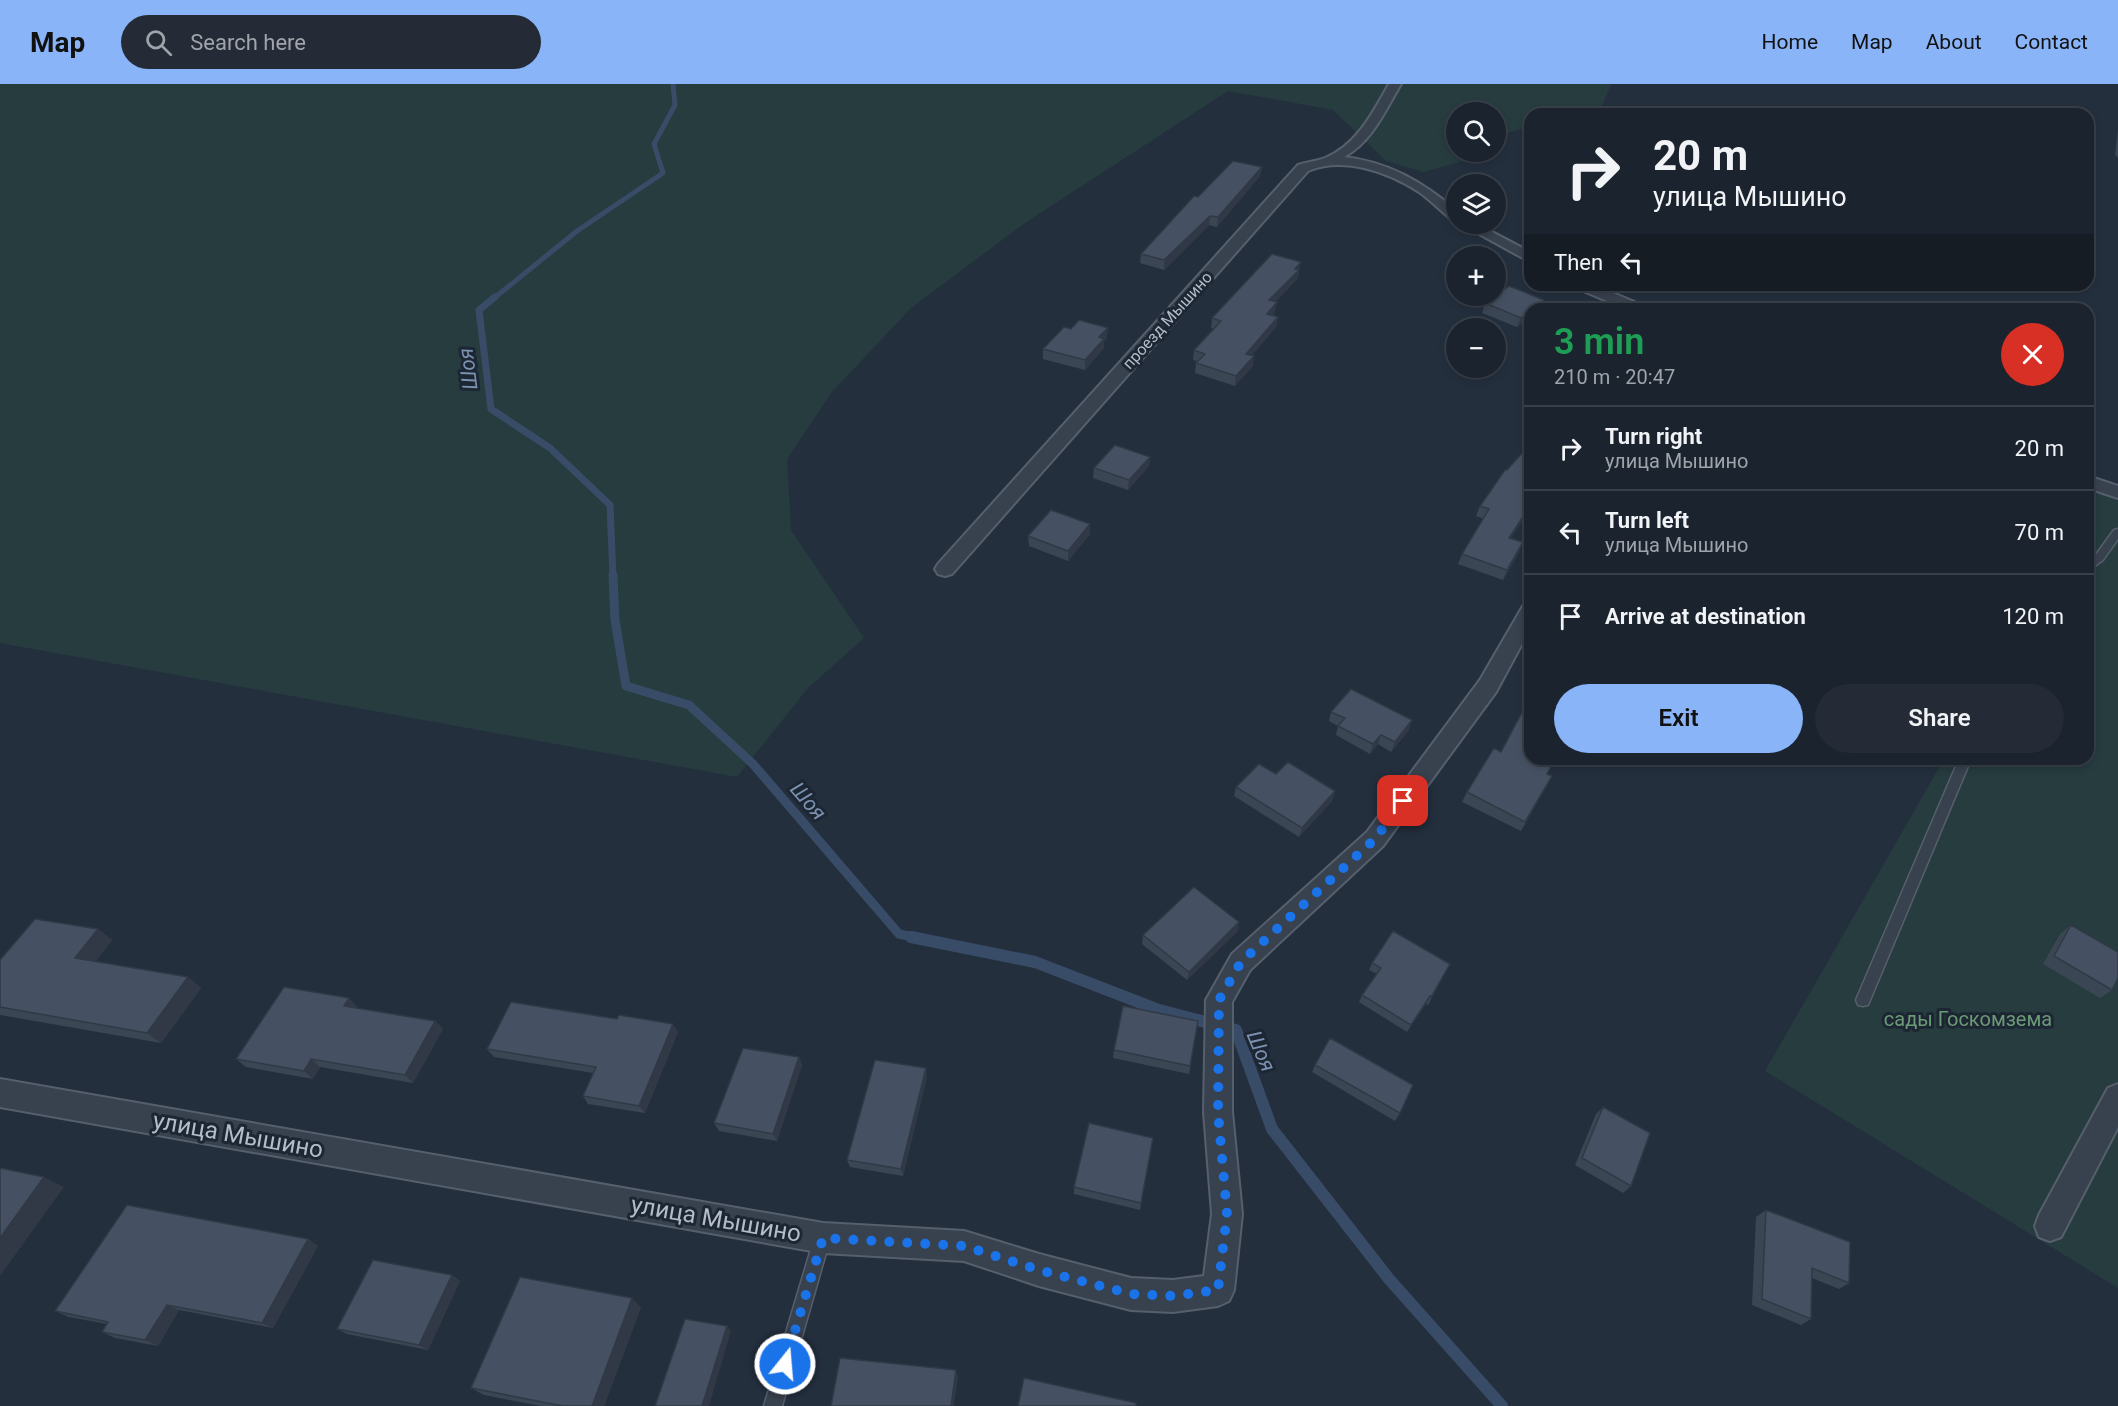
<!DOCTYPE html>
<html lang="en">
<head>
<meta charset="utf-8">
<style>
	body { margin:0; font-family:Roboto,sans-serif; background:#242b36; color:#f1f3f6; height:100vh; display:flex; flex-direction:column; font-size:22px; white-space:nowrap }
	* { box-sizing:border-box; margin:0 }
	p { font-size:20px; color:#a0a4aa }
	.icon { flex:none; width:33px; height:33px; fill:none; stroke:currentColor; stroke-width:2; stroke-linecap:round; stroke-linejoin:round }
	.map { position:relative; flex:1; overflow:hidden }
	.drawer { position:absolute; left:1524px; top:219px; width:570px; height:462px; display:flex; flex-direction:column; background:#1b232e; border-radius:18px; box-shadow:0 3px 9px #0003,0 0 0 2px #39404a }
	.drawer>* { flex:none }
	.guide { position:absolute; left:1524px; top:24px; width:570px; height:183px; border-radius:18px; box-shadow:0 3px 9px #0003,0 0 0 2px #39404a; background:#1b232e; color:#f1f3f6; overflow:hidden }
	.fabs { position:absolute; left:1446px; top:18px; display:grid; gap:12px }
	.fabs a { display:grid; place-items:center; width:60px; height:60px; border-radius:50%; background:#1b232e; box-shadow:0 3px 9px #0003,0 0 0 2px #39404a; font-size:30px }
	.pin { position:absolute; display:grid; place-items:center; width:51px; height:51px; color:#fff; margin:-26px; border-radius:12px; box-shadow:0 3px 9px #0006 }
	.me { position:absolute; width:66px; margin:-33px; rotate:17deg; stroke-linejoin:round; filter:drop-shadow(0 0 4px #0008) }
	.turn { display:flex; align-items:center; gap:21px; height:126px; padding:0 30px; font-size:27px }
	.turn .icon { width:78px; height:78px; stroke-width:2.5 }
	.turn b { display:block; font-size:42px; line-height:51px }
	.then { display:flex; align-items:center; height:57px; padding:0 30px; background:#0003; gap:12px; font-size:22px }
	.round { display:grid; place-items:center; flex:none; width:63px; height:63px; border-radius:32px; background:#242b36 }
	.head { display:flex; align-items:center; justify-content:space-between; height:102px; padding:0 30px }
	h1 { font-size:36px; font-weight:600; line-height:45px; color:#1e9e55 }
	.primary-button { display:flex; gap:12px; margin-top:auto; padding:12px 30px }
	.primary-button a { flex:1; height:69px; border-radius:36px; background:#8ab4f8; color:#111; font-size:24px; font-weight:600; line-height:69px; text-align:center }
	.primary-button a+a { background:#242b36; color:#f1f3f6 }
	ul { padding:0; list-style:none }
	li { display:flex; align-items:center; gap:18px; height:84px; padding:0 30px; border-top:2px solid #39404a }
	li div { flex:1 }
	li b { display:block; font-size:22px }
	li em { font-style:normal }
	header { display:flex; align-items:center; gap:36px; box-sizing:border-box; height:84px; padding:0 30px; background:#8ab4f8; color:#111 }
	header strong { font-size:28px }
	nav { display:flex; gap:33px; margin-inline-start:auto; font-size:21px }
	.search { width:420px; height:54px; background:#242b36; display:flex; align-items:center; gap:15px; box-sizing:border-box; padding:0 21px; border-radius:33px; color:#a0a4aa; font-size:22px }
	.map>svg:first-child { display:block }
	.green { fill:#263c3f }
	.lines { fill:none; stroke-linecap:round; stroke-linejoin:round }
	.stream-far3 { stroke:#394c67; stroke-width:5 }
	.stream-far2 { stroke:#394c67; stroke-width:7 }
	.stream-far1 { stroke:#394c67; stroke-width:9 }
	.stream { stroke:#394c67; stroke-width:12 }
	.lane-casing { stroke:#565f6c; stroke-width:3 }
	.street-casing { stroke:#565f6c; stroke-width:4 }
	.lane { fill:#38414e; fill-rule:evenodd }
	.street { fill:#38414e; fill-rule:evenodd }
	.wall { fill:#3b4654 }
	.shaded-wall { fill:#303945 }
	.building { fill:#455162; stroke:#303945; stroke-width:1.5 }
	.route { stroke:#1a73e8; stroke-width:10; stroke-dasharray:0 18 }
	.labels { text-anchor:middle; stroke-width:6; stroke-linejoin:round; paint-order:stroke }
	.far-street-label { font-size:16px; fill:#b4bcc9; stroke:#1d2633 }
	.park-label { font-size:20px; fill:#6b9a76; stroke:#1d2633 }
	.water-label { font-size:21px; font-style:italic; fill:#7c92b1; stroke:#1d2633 }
	.near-street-label { font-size:24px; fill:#b4bcc9; stroke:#1d2633 }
</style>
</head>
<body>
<header>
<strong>Map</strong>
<div class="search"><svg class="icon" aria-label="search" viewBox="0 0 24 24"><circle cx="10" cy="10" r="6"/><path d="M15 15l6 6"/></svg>Search here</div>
<nav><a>Home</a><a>Map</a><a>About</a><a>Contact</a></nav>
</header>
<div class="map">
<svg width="2118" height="1322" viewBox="0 0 2118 1322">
	<rect width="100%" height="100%" fill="#242f3e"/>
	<path class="green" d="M0 0H1611L1599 30H1530V43L1498 51 1496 53V28H1456V68H1484L1481 72 1423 88 1386 77 1333 26 1228 7 1025 139 911 224 832 308 787 375 791 446 864 554 808 604 737 693 0 559Z
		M2099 407 2118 414V1204L1765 987 1944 675H2088V425Z"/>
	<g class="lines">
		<path class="stream-far3" d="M493 215 577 147 663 89 654 60 675 21 673 0"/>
		<path class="stream-far2" d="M495 213 479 226 491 325 550 364 610 421 613 493"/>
		<path class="stream-far1" d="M613 491 615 536 626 602 689 621 753 680 899 850 918 854"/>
		<path class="stream" d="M911 853 1035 878 1159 926 1236 946 1272 1045 1389 1195 1502 1322"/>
		<g class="lane-casing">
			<path id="lane" d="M2118 445V455L2103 476 2088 487V478L2095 472 2114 446Z
				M1959 675H1971L1868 921 1863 922 1858 921 1856 916Z
				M822 1147 828 1149 830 1155 782 1322H764L814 1155 816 1149Z"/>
		</g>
		<g class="street-casing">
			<path id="street" d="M1389 0H1401C1385 27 1372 58 1344 73 1389 78 1422 98 1456 126V136L1451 135C1440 126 1430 116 1419 108 1388 88 1343 72 1308 87L952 490 945 492 938 490 935 485 938 480 1298 81C1307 78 1317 77 1325 74 1357 61 1373 28 1389 0Z
				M1461 140H1477L1530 168V178Z
				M1574 201H1594L1644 222 1647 225H1626L1576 204Z
				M2088 392 2118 402V414L2088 404Z
				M1530 520V545L1496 608 1383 762 1250 886 1232 918V1028L1242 1130 1234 1206 1229 1217 1218 1222 1173 1228 1131 1226 1039 1202 964 1177 823 1169 0 1023V995L823 1139 964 1147 1039 1170 1131 1194 1173 1196 1204 1192 1212 1130 1204 1028 1206 916 1232 870 1367 748 1480 596 1523 522Z
				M2118 1000V1043L2061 1153 2050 1157 2039 1153 2035 1142 2039 1131 2108 1004Z"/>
		</g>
		<use href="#lane" class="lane"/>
		<use href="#street" class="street"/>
	</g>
	<path class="wall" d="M2118 45V74L2115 71Z
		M1262 83 1260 92 1217 143 1209 141 1164 186 1140 179 1141 170 1198 113Z
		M1300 188 1299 189 1297 195 1275 218V228L1272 232 1278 233 1276 243 1252 271 1253 282 1235 302 1195 289 1196 279 1197 277 1193 276 1194 266 1214 245 1211 244 1212 234Z
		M1544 216 1541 225H1530V234L1517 243 1482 229 1485 219Z
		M1107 254 1104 257V264L1085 286 1043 275V265Z
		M1150 373 1149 382 1128 406 1093 394 1094 384Z
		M1507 386 1511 454 1523 458 1519 468 1503 496 1458 480 1462 470 1484 435 1476 432 1480 422Z
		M1090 450 1068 477 1029 462 1028 452Z
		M1331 628 1409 646 1391 668 1378 660 1370 670 1336 651 1338 642 1329 637Z
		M1276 690 1335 707 1332 717 1299 753 1234 712 1236 703Z
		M1547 690 1552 692 1521 747 1462 718 1467 708Z
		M2071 841 2112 906 2100 914 2043 880 2060 850Z
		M98 845 112 856 95 878 188 893 201 904 161 959 0 931V876Z
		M1238 847 1187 896 1142 860 1143 851Z
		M1372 879 1450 880 1428 921 1426 920 1407 948 1359 918 1362 911 1377 890 1369 886Z
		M357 922 356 924 435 937 443 945 413 999 320 983 313 995 246 983 236 975Z
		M1198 937 1189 990 1113 974 1114 966Z
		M678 948 645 1029 588 1020 583 1012 593 989 494 973 487 965Z
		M799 973 802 981 777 1057 719 1047 714 1039Z
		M1315 981 1400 1029 1395 1037 1312 988Z
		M927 992 903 1092 850 1083 847 1076Z
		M1603 1023 1631 1102 1623 1109 1575 1081 1596 1030Z
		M1153 1054 1140 1126 1074 1110V1103Z
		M1766 1126 1849 1199 1839 1205 1812 1194 1811 1235 1801 1241 1752 1221 1756 1133Z
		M308 1155 318 1162 273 1244 179 1226 158 1262 115 1254 102 1248 107 1240 69 1233 55 1227Z
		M452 1191 460 1197 428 1266 347 1250 337 1245Z
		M641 1223 604 1322H541L484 1311 471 1304Z"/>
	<path class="shaded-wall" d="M1262 83 1260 92 1217 143 1218 133Z
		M1210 132 1209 141 1164 186V176Z
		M1301 178 1297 195 1268 226 1269 216 1295 185Z
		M1544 216 1541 225H1532Z
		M1277 218 1275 228 1265 240 1267 230Z
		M1530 227V234L1517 243 1521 234Z
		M1278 233 1276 243 1245 279 1246 270Z
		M1108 244 1107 254 1104 257V264L1085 286V276L1099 253Z
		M1254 272 1253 282 1235 302 1236 292Z
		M1150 373 1149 382 1128 406 1129 396Z
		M1530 422V426L1505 463 1509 454Z
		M1090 440V450L1068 477V467Z
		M1523 458 1519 468 1503 496 1507 486Z
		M1412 636 1409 646 1391 668 1395 658Z
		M1381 651 1378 660 1370 670 1373 660Z
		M1335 707 1332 717 1299 753 1302 744Z
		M1239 838 1238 847 1187 896 1189 888Z
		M98 845 112 856 89 885 75 874Z
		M188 893 201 904 161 959 147 949Z
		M1430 912 1426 920 1407 948 1411 941Z
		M349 914 357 922 352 930 344 922Z
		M435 937 443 945 413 999 405 991Z
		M673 940 678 948 645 1029 639 1022Z
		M799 973 802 981 777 1057 773 1050Z
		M311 975 320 983 313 995 304 987Z
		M926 984 927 992 903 1092 901 1085Z
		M44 1093 64 1103 0 1192V1154Z
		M308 1155 318 1162 273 1244 262 1239Z
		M452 1191 460 1197 428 1266 419 1261Z
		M632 1214 641 1223 604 1322H592Z
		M167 1221 179 1226 158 1262 145 1256Z
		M727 1242 731 1247 709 1322H702Z
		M956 1286 958 1293 954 1322H951Z"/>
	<path class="building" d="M1233 77 1262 83 1218 133 1210 132 1164 176 1141 170 1194 112 1198 113Z
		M1272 170 1301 178 1295 185 1299 186 1269 216 1277 218 1267 230 1278 233 1246 270 1254 272 1236 292 1196 279 1205 270 1194 266 1221 237 1212 234Z
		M1509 202 1544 216 1532 225H1530V227L1521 234 1485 219Z
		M1079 236 1108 244 1099 253 1104 255 1085 276 1043 265 1064 243 1071 245Z
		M1530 360V422L1509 454 1523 458 1507 486 1462 470 1489 425 1480 422 1505 386H1507Z
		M1115 361 1150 373 1129 396 1094 384Z
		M1051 426 1090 440 1068 467 1028 452Z
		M1351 605 1412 636 1395 658 1381 651 1373 660 1338 642 1345 634 1331 628Z
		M1530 613V675H1555L1547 690 1552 692 1525 738 1467 708 1494 664 1501 668Z
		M1288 678 1335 707 1302 744 1236 703 1259 680 1276 690Z
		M1194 803 1239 838 1189 888 1143 851Z
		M35 835 98 845 75 874 188 893 147 949 0 923V876Z
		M2071 841 2118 868V894L2112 906 2054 872Z
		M1393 847 1450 880 1431 913 1430 912 1411 941 1362 911 1381 884 1372 879Z
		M284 903 349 914 344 922 435 937 405 991 311 975 304 987 236 975Z
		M511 918 617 935 619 931 673 940 639 1022 583 1012 596 983 487 965Z
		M1123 922 1198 937 1190 982 1114 966Z
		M1330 954 1413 1001 1400 1029 1315 981Z
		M743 964 799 973 773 1050 714 1039Z
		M875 976 926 984 901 1085 847 1076Z
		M1603 1023 1650 1049 1631 1102 1582 1074Z
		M1089 1039 1153 1054 1141 1119 1074 1103Z
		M0 1084 44 1093 0 1154Z
		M127 1121 308 1155 262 1239 167 1221 145 1256 102 1248 108 1238 55 1227Z
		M1766 1126 1850 1158 1849 1199 1812 1184 1811 1235 1762 1215Z
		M373 1176 452 1191 419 1261 337 1245Z
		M520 1193 632 1214 592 1322H563L471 1304Z
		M685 1235 727 1242 702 1322H655Z
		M840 1274 956 1286 951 1322H831Z
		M1024 1294 1136 1319V1322H1018Z"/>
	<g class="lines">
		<path class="route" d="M785 1280 823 1154 964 1162 1039 1186 1131 1210 1173 1212 1218 1206 1227 1130 1218 1028 1219 916 1241 878 1375 755 1403 717"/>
	</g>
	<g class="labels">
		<g class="far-street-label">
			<text transform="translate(1167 236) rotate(-48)" y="6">проезд Мышино</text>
		</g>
		<g class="park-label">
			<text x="1968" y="942">сады Госкомзема</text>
		</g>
		<g class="water-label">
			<text transform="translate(468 285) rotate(-97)" y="7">Шоя</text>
			<text transform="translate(808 717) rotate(49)" y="7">Шоя</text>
			<text transform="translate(1261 967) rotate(67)" y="7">Шоя</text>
		</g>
		<g class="near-street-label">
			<text transform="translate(238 1051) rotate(10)" y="8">улица Мышино</text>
			<text transform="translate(716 1135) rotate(10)" y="8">улица Мышино</text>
		</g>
	</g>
</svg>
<div class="fabs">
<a><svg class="icon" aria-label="search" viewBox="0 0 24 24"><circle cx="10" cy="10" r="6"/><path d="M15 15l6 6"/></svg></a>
<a><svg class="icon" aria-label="layers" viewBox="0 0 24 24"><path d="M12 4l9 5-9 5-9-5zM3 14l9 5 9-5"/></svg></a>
<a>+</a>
<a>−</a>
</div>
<div class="pin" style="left:1403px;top:717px;background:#d93025"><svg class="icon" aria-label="arrive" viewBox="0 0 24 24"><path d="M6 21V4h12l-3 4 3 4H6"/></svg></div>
<svg class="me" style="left:785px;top:1280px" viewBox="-20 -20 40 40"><circle r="17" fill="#1a73e8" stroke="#fff" stroke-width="3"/><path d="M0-11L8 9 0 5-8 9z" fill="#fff"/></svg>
<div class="guide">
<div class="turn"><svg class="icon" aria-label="right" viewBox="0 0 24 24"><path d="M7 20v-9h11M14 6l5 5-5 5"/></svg><div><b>20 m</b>улица Мышино</div></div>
<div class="then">Then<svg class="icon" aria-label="left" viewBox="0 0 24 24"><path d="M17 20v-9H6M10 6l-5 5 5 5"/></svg></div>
</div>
<section class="drawer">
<div class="head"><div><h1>3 min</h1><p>210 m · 20:47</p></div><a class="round" style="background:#d93025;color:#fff"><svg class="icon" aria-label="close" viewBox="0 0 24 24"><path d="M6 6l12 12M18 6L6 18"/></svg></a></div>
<ul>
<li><svg class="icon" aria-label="right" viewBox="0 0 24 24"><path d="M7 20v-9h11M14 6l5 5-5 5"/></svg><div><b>Turn right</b><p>улица Мышино</p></div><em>20 m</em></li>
<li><svg class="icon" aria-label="left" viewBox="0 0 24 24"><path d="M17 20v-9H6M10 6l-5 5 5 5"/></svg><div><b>Turn left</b><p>улица Мышино</p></div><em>70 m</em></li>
<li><svg class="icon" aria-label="arrive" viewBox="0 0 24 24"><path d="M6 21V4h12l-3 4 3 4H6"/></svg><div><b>Arrive at destination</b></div><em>120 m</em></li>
</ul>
<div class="primary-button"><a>Exit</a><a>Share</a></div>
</section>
</div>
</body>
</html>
